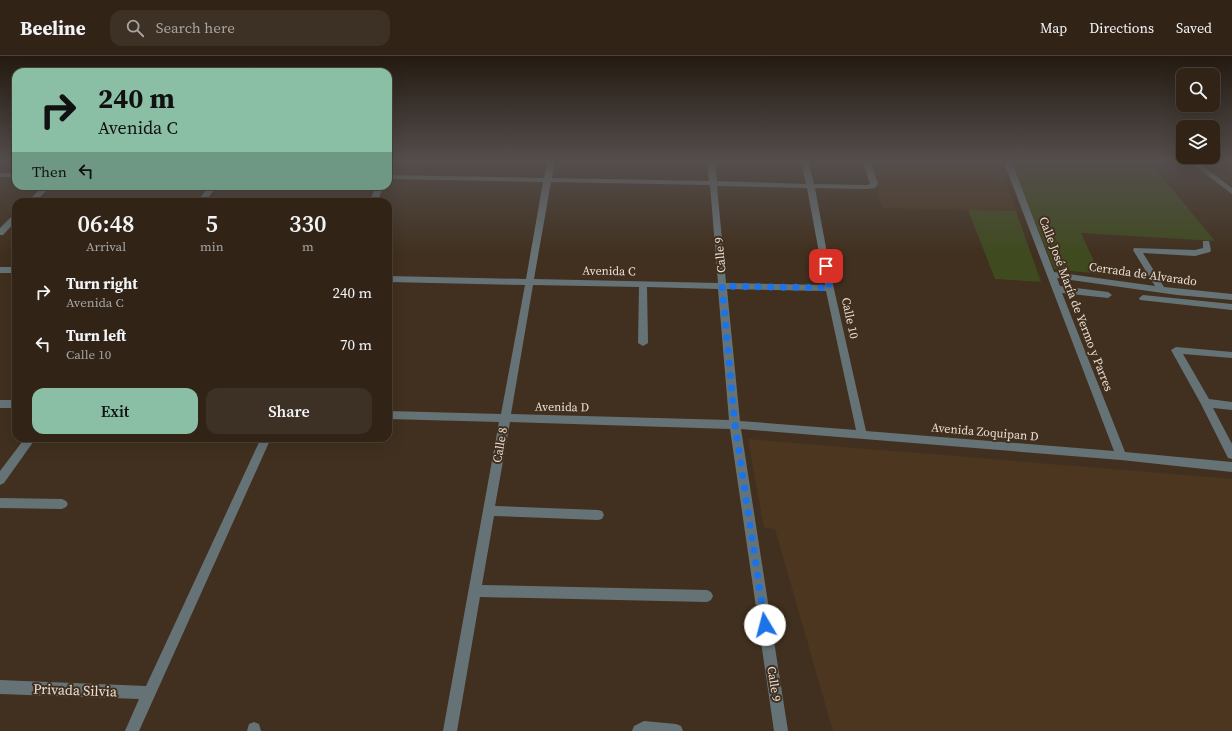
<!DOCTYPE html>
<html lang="en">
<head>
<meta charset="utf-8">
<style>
	body { margin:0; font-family:"Source Serif 4",serif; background:#3d3024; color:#f1f3f6; height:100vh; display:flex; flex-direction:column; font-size:15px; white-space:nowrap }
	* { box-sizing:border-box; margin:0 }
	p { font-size:13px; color:#a8a4a1 }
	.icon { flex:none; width:22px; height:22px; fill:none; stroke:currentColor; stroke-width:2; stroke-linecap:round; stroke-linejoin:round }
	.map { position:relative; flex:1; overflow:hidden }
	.sheet { position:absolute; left:12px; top:142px; width:380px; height:244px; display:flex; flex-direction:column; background:#312417; border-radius:12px; box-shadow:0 4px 16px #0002,0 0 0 1px #4c4136 }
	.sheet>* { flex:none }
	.banner { position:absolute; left:12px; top:12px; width:380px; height:122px; border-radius:12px; box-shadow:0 4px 16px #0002,0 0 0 1px #4c4136; background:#8abfa5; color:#111; overflow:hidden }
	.fabs { position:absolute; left:1176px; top:12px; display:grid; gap:8px }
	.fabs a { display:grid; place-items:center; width:44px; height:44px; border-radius:8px; background:#312417; box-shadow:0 4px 16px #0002,0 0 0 1px #4c4136; font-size:20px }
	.pin { position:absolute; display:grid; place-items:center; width:34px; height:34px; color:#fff; margin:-17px; border-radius:8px; box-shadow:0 2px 6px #0006 }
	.me { position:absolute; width:44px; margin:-22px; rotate:352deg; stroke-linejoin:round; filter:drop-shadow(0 0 3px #0008) }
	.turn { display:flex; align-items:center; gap:14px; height:84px; padding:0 20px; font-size:18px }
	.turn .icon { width:52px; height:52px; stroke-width:2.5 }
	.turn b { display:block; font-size:28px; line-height:34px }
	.then { display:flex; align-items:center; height:38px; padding:0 20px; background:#0003; gap:8px; font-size:15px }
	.eta { display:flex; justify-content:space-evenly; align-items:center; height:68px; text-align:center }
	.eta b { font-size:24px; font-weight:600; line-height:28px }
	.cta { display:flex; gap:8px; margin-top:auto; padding:8px 20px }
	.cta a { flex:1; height:46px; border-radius:12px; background:#8abfa5; color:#111; font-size:16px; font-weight:600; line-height:46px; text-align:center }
	.cta a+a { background:#3d3024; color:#f1f3f6 }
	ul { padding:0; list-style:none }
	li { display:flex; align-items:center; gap:12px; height:52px; padding:0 20px }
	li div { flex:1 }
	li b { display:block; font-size:15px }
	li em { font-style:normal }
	header { display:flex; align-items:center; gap:24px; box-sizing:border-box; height:56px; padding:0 20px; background:#312417; border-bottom:1px solid #4c4136 }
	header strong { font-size:19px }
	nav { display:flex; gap:22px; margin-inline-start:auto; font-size:14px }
	.search { width:280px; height:36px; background:#3d3024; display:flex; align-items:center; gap:10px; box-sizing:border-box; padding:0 14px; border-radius:12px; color:#a8a4a1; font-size:15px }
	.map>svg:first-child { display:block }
	.built { fill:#4c3620 }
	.green { fill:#3f4a1f }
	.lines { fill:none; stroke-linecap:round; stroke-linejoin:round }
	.minor { fill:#667376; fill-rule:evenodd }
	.route { stroke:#1a73e8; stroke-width:7; stroke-dasharray:0 12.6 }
	.labels { text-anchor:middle; stroke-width:4; stroke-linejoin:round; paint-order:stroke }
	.street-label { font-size:12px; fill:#eadfd5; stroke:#41301f }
	.near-street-label { font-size:14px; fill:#eadfd5; stroke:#41301f }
</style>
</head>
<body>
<header>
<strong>Beeline</strong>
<div class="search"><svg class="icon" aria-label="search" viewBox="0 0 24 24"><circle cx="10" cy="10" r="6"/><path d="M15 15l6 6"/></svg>Search here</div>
<nav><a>Map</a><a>Directions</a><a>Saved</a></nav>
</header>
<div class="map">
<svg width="1232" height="675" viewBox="0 0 1232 675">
	<rect width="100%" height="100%" fill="#41301f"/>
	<path class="built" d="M869 104H997L1016 155 882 152Z
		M748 383 1232 423V675H833L775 473 764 472Z"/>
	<path class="green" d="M1011 104H1148L1215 185 1081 177 1100 218 1054 213Z
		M968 154 1016 155 1041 226 995 223Z"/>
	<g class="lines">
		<path class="minor" d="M388 104H395L391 113H388Z
			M547 104H555L552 122 709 125 707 104H715L717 125 806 128 800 104H808L814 128 867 129 870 128 862 104H870L878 128 875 132 867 133 815 132 832 224 866 375 1114 395 1003 104H1011L1054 216 1155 230 1133 194 1134 192 1195 194 1203 192V185H1209L1211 194 1210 196 1195 200 1143 197 1164 231 1232 238V244L1177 239 1057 222 1060 230 1108 236 1112 239 1108 242 1062 237 1125 396 1232 406V416L1121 404 741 373 788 675H774L730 373 510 366 495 450 598 454 602 455 604 459 602 463 598 464 494 460 482 529 707 534 711 536 713 540 711 544 707 546 480 541 457 675H443L499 366 388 363V355L501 358 525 229 388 226V220L526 223 543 126 388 123V119L544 122ZM551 126 710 129 718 227 534 223ZM717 130 807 132 825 229 726 227ZM533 229 639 231 638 287 643 290 648 287 647 231 718 233 729 364 511 358ZM727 233 826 235 856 374 740 365Z
			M1187 104H1195L1232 132V138Z
			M0 117H16V121H0Z
			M43 130H51L35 146H27Z
			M209 130H217L205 146H197Z
			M376 130H384L377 146H369Z
			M13 159H16V165L3 179H0V172Z
			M0 211H16V217H0Z
			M1143 239 1232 248V254L1140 244 1139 242Z
			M1176 291 1232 296V302L1183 298 1209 343 1232 346V354L1213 352 1232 388V403L1228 402 1201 348 1171 294Z
			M0 344H16V352H0Z
			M25 382H36L4 427 0 429V415Z
			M261 382H271L139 675H125L139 643 0 638V624L146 630Z
			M0 442 62 443 66 445 68 448 66 451 62 453 0 452Z
			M644 665 676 668 681 670 683 675H632L634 670Z
			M254 666 259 668 261 675H247L249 668Z"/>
	</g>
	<linearGradient id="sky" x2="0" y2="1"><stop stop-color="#241a11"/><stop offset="0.53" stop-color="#544e4d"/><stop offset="1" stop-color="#544e4d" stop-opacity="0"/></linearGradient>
	<rect width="1232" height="198" fill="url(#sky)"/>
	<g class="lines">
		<path class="route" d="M765 569 735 369 722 230 830 232 826 210"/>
	</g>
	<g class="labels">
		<g class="street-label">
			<text transform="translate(720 199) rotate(-95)" y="4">Calle 9</text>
			<text transform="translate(609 215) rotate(1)" y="4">Avenida C</text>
			<text transform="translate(1143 218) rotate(8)" y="4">Cerrada de Alvarado</text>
			<text transform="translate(1076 248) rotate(69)" y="4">Calle José María de Yermo y Parres</text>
			<text transform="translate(850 262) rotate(78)" y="4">Calle 10</text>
			<text transform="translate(562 351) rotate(1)" y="4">Avenida D</text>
			<text transform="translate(985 376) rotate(5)" y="4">Avenida Zoquipan D</text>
			<text transform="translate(500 389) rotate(-80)" y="4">Calle 8</text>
			<text transform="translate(774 628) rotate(81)" y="4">Calle 9</text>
		</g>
		<g class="near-street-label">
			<text transform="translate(75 634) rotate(2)" y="5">Privada Silvia</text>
		</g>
	</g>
</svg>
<div class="fabs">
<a><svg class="icon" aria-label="search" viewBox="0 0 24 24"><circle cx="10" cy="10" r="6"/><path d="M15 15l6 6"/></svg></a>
<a><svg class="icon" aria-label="layers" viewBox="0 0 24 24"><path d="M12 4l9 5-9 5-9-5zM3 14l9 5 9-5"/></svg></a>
</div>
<div class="pin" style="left:826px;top:210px;background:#d93025"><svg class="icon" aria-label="arrive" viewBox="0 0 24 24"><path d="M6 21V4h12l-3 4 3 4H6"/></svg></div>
<svg class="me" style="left:765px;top:569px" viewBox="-20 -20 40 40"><circle r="19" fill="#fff"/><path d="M0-13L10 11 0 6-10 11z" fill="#1a73e8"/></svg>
<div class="banner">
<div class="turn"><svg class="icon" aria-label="right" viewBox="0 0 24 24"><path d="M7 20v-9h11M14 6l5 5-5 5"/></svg><div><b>240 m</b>Avenida C</div></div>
<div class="then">Then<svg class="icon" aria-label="left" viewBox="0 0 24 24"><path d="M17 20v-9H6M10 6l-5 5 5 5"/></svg></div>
</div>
<section class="sheet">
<div class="eta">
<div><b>06:48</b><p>Arrival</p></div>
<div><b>5</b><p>min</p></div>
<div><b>330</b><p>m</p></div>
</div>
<ul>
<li><svg class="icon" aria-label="right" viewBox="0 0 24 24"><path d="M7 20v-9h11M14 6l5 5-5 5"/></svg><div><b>Turn right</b><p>Avenida C</p></div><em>240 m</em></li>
<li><svg class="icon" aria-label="left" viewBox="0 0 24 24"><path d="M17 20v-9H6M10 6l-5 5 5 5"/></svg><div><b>Turn left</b><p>Calle 10</p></div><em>70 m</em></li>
</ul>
<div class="cta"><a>Exit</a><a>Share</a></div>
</section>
</div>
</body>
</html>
